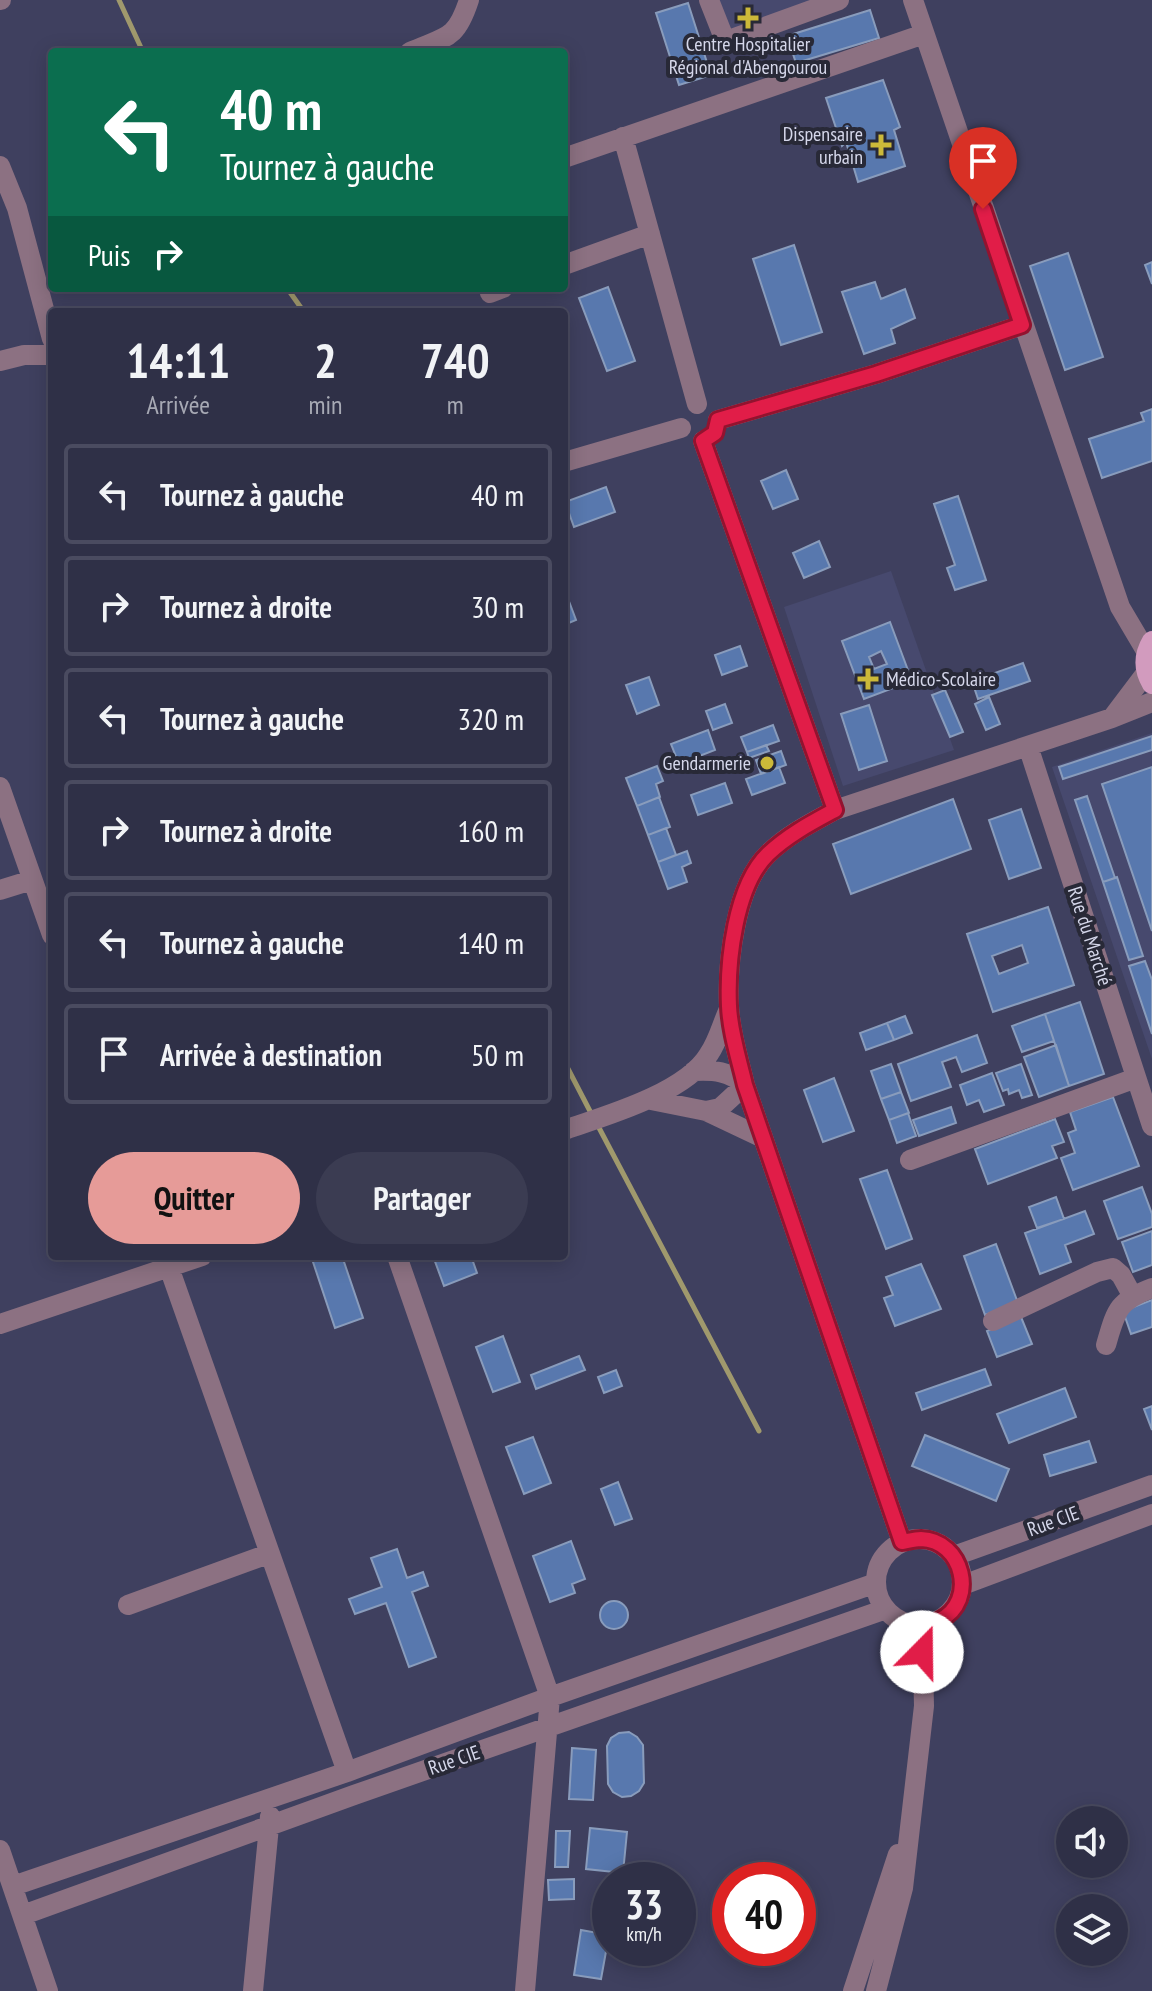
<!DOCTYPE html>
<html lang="fr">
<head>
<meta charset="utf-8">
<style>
	body { margin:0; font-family:"PT Sans Narrow",sans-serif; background:#3b3c52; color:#f1f3f6; height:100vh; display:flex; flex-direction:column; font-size:30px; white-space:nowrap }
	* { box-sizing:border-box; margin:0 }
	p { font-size:26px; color:#a7a9b4 }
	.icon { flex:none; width:44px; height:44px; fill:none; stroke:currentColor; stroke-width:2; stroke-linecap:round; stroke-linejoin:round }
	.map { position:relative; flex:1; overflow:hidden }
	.side { position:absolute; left:48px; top:308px; width:520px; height:952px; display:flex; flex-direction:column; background:#2f3047; border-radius:8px; box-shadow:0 4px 20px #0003,0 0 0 2px #4a4b60 }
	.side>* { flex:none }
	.top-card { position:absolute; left:48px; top:48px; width:520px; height:244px; border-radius:8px; box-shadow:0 4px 20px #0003,0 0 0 2px #4a4b60; background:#0b6e4f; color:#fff; overflow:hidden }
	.fabs { position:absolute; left:1056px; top:1806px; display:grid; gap:16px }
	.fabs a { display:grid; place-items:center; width:72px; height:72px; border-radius:50%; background:#2f3047; box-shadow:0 4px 20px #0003,0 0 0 2px #4a4b60; font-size:40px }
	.speed { position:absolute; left:592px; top:1862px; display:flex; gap:16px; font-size:40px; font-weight:700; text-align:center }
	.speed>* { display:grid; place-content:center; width:104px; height:104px; border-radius:50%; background:#2f3047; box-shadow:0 4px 20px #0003,0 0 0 2px #4a4b60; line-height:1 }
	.speed small { font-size:20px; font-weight:400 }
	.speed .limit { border:12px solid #d22; background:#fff; color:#111 }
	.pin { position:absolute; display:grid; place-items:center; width:68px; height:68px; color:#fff; margin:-82px -34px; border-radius:50% 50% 50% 0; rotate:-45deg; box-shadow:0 0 8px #0007 }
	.pin .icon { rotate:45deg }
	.me { position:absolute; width:88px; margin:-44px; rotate:22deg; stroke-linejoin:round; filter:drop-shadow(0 0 6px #0008) }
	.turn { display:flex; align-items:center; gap:28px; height:168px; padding:0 40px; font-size:36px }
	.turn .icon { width:104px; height:104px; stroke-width:2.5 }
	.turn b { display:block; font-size:56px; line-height:68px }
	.then { display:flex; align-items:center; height:76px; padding:0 40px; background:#0003; gap:16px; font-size:30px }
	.eta { display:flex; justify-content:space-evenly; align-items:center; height:136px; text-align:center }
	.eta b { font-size:48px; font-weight:600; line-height:56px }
	.cta { display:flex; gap:16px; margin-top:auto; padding:16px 40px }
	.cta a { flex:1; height:92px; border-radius:48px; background:#e69b98; color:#111; font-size:32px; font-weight:600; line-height:92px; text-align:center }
	.cta a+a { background:#3b3c52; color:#f1f3f6 }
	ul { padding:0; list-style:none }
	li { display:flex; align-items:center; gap:24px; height:100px; margin:0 16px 12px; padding:0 24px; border:4px solid #4a4b60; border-radius:8px }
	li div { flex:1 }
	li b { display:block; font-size:30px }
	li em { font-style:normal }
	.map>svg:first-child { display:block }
	.built { fill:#47496e }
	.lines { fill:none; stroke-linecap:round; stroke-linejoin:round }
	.stream { stroke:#a0996d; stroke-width:5 }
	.building { fill:#5878ae; stroke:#899cbc; stroke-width:2; fill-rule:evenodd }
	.minor { stroke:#8c7182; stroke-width:20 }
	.major { stroke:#d29bbe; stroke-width:20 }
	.route-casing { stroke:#92132f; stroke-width:20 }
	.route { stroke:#e11d48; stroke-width:14 }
	.poi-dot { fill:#ccb939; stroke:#282937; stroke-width:3 }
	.labels { text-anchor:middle; stroke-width:8; stroke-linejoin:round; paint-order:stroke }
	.poi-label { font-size:20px; fill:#d5d7ea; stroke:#282937; text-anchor:end }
	.street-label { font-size:20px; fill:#d5d7ea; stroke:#282937 }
</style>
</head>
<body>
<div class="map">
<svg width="1152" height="1991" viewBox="0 0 1152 1991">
	<rect width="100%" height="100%" fill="#3f405f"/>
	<path class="built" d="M714 0H824L728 36Z
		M891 571 954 750 843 786 784 607Z
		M1152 733V1059L1052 767Z"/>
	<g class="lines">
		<path class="stream" d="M119 0 143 52
			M287 288 304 312
			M564 1061 592 1115
			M597 1124 759 1431"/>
	</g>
	<path class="building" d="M688 3 711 75 679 85 656 13Z
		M870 10 879 38 796 63 787 36Z
		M883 80 900 127 894 130 905 166 858 182 846 142 842 146 826 98Z
		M794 245 822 332 781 345 753 259Z
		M1068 253 1103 357 1065 370 1030 266Z
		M1152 262V284L1145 265Z
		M875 282 881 299 905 289 915 318 891 329 895 343 864 354 842 292Z
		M608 287 635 361 607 371 579 298Z
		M1152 409V461L1102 478 1089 439 1144 421 1141 413Z
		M786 470 798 499 773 509 761 481Z
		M606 487 615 512 574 527 565 502Z
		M958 496 986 580 955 590 947 568 955 565 934 504Z
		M819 541 830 567 804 578 793 553Z
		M564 588 576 620 564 625Z
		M890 622 912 681 864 699 842 641ZM881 651 887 664 874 669 869 657Z
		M740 646 747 666 722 675 715 655Z
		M1023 663 1030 681 978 699 972 681Z
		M649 677 659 705 637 714 626 685Z
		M945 690 963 732 950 737 932 695Z
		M989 697 1000 724 986 730 975 704Z
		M725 704 732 723 713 730 706 711Z
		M869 705 887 761 859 770 841 714Z
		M773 725 779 741 747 752 741 737Z
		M708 730 715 750 679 764 671 744Z
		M1152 736V750L1063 779 1059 767Z
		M766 745 769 751 749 758 747 752Z
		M781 751 786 765 761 774 756 760Z
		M657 766 663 781 656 784 660 797 637 806 626 778Z
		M779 767 785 783 752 795 746 779Z
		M1152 767V931L1102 784Z
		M725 783 732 803 698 815 691 795Z
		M1087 796 1115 878 1103 882 1075 800Z
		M659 797 670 827 648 835 637 806Z
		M953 799 971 849 851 894 833 844Z
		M1021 809 1041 868 1009 879 989 820Z
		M666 828 676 855 658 862 648 835Z
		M687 851 691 863 682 867 687 882 668 889 658 862Z
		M1117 877 1143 956 1129 960 1103 882Z
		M1048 907 1074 985 993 1012 967 934ZM1022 945 1028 963 999 974 992 956Z
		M1145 961 1152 980V1034L1129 966Z
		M1080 1002 1104 1074 1069 1086 1045 1014Z
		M1045 1014 1054 1041 1022 1052 1012 1026Z
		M905 1016 912 1033 894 1040 887 1023Z
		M887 1023 894 1040 866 1050 860 1033Z
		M977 1035 987 1063 962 1072 956 1057 942 1062 951 1087 911 1101 898 1064Z
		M1056 1045 1069 1086 1039 1097 1024 1057Z
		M891 1064 901 1092 881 1099 871 1071Z
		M1021 1064 1032 1095 1022 1098 1019 1090 1009 1094 1008 1089 1003 1091 996 1073Z
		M992 1073 1004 1105 984 1112 979 1100 967 1105 960 1085Z
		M834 1078 854 1131 823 1142 804 1090Z
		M901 1092 909 1113 889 1120 881 1099Z
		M1113 1097 1139 1166 1073 1190 1061 1158 1075 1153 1068 1133 1076 1130 1070 1112Z
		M951 1107 956 1123 919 1136 913 1120Z
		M908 1113 916 1136 897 1143 889 1120Z
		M1055 1119 1064 1142 1052 1146 1057 1158 988 1184 975 1149Z
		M887 1170 912 1239 886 1249 860 1179Z
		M1142 1187 1152 1214V1227L1118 1239 1104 1201Z
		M1056 1197 1064 1219 1037 1228 1029 1207Z
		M1085 1211 1094 1234 1065 1245 1071 1262 1040 1274 1025 1233Z
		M1152 1231V1265L1133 1272 1122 1242Z
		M996 1244 1018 1303 985 1315 964 1256Z
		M322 1256H342L363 1318 335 1328 312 1259Z
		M433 1256H471L477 1273 444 1286Z
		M921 1264 941 1309 895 1326 884 1298 893 1295 886 1277Z
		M1152 1300V1327L1131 1334 1123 1311Z
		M1021 1317 1032 1344 997 1357 987 1331Z
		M503 1336 520 1382 493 1392 476 1347Z
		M579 1356 585 1370 536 1389 531 1375Z
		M985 1369 991 1385 922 1410 916 1393Z
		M616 1370 622 1386 604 1393 598 1377Z
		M1065 1388 1076 1417 1009 1443 997 1414Z
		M1152 1406V1430L1144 1409Z
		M925 1435 1009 1469 996 1501 912 1466Z
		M533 1437 551 1483 524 1494 506 1447Z
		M1089 1441 1096 1462 1050 1476 1044 1455Z
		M618 1482 632 1519 615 1525 601 1489Z
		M571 1541 585 1579 572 1584 575 1593 550 1602 533 1556Z
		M397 1549 407 1578 423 1572 428 1586 412 1592 436 1657 409 1667 386 1603 355 1614 349 1599 382 1587 371 1558Z
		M600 1615a14 14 0 1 1 28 0a14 14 0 1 1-28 0Z
		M629 1732 637 1737 643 1745 644 1783 639 1791 631 1796 622 1797 613 1792 608 1784 607 1746 611 1738 619 1733Z
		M572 1748 596 1750 593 1800 569 1799Z
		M590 1828 627 1832 623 1873 586 1869Z
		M556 1831H570L568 1867H555Z
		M574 1879V1899L549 1900 548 1880Z
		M581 1930 609 1935 601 1979 574 1975Z"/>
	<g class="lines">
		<path class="minor" d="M0 0H1
			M709 0 724 38 729 40 839 0
			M913 0 1120 607 1146 651
			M410 52C447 36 456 40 469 0
			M623 137 697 404
			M564 158 924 34
			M0 166 17 208 52 339
			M564 265 650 234
			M490 293 503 288
			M0 361 24 355H52
			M718 420 876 374 1022 325
			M703 441 835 810
			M564 462 681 428
			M1112 718 1146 673
			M1028 746 1152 1126
			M0 787 52 935
			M0 890 32 880
			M694 1071C714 1070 729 1071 745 1085L720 1108 706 1111
			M651 1100 706 1111 763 1138
			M564 1130C605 1116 686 1093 709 1054 718 1041 722 1024 729 1009
			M910 1160 1136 1078
			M165 1256 347 1772
			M397 1256 550 1697 525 1991
			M993 1321 1097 1272 1113 1268 1121 1275 1132 1295
			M0 1324 202 1256
			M1106 1345C1116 1311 1117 1301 1152 1288
			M876 1582a43 43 0 1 1 86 0a43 43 0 1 1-86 0Z
			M902 1542 745 1085C739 1059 730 1032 729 1006 727 963 735 886 768 854 787 835 811 823 835 810L1112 718 1152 702
			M954 1556 1152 1485
			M963 1585 1152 1514
			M128 1605 268 1554
			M0 1850 48 1991
			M13 1886 347 1772 550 1697 876 1583
			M23 1915 354 1795 886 1609
			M253 1991 270 1816
			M853 1991 898 1854
			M876 1991 903 1888 924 1706 922 1625"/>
		<path class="major" d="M1152 641C1143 656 1143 669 1152 684"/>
	</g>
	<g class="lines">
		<g class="route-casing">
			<path id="route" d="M922 1652V1625C927 1624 935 1623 940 1620 978 1601 963 1540 921 1539 915 1539 908 1541 902 1542L745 1085C739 1059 730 1032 729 1006 727 962 735 886 768 854 788 835 811 823 835 810L703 441 715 433 718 420 876 374 1022 325 983 209"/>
		</g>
		<use href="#route" class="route"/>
	</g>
	<g class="poi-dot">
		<path d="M744 6h8v8h8v8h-8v8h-8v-8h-8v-8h8z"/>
		<path d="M877 133h8v8h8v8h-8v8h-8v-8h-8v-8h8z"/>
		<path d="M864 667h8v8h8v8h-8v8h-8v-8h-8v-8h8z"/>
		<circle cx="767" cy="763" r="8"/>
	</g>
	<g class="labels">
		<g class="poi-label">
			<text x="748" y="51" text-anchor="middle">Centre Hospitalier<tspan x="748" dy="23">Régional d'Abengourou</tspan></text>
			<text x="863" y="141">Dispensaire<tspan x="863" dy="23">urbain</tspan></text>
			<text x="886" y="686" text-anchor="start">Médico-Scolaire</text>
			<text x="751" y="770">Gendarmerie</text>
		</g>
		<g class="street-label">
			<text transform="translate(1090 936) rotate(72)" y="7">Rue du Marché</text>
			<text transform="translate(1053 1521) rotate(-20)" y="7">Rue CIE</text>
			<text transform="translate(454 1760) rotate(-19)" y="7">Rue CIE</text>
		</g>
	</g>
</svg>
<div class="fabs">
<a><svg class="icon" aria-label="sound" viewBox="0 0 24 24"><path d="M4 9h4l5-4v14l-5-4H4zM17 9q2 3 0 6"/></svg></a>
<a><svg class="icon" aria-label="layers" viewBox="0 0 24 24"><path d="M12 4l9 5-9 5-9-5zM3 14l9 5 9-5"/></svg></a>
</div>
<div class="speed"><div>33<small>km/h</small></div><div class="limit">40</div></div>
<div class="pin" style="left:983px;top:209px;background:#d93025"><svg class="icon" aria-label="arrive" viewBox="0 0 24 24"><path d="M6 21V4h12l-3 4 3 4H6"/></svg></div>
<svg class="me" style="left:922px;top:1652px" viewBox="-20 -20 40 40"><circle r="19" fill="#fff"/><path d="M0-13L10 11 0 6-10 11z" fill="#e11d48"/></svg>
<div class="top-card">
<div class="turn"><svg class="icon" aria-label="left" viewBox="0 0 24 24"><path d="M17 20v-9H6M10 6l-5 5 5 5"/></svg><div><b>40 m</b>Tournez à gauche</div></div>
<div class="then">Puis<svg class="icon" aria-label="right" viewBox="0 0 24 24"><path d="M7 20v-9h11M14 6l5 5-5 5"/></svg></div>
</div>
<section class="side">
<div class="eta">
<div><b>14:11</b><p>Arrivée</p></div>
<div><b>2</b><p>min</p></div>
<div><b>740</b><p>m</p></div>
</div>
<ul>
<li><svg class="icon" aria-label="left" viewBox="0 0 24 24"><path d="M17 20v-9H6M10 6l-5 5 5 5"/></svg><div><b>Tournez à gauche</b></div><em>40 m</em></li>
<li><svg class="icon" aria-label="right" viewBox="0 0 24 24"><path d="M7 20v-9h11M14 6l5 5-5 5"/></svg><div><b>Tournez à droite</b></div><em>30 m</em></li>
<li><svg class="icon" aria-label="left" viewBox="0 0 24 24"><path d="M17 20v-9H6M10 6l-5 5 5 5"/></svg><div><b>Tournez à gauche</b></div><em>320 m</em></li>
<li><svg class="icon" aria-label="right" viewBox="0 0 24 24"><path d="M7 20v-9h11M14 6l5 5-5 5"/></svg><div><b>Tournez à droite</b></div><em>160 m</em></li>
<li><svg class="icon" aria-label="left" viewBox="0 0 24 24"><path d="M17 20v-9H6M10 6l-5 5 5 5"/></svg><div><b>Tournez à gauche</b></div><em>140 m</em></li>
<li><svg class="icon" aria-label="arrive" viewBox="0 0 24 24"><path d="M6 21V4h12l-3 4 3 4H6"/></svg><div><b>Arrivée à destination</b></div><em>50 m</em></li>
</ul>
<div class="cta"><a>Quitter</a><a>Partager</a></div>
</section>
</div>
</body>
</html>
